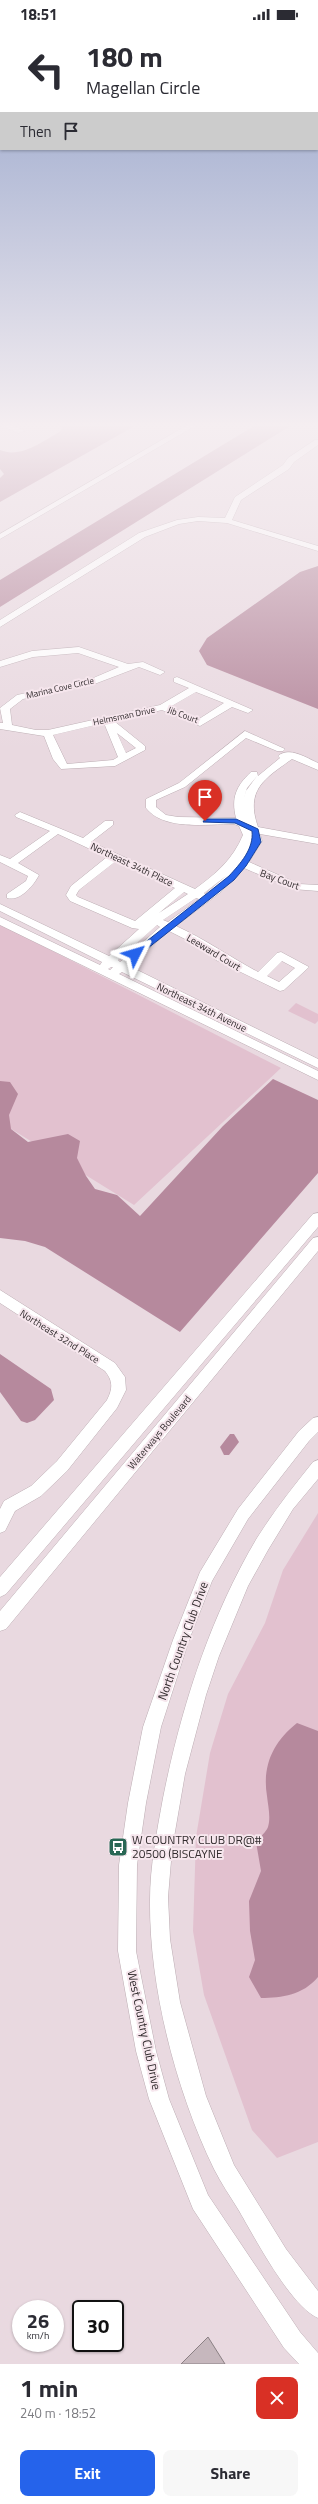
<!DOCTYPE html>
<html lang="en">
<head>
<meta charset="utf-8">
<style>
	body { margin:0; font-family:"Titillium Web",sans-serif; background:#f7f7f7; color:#2b2b33; height:100vh; display:flex; flex-direction:column; font-size:15px; white-space:nowrap }
	* { box-sizing:border-box; margin:0 }
	p { font-size:13px; color:#7c7c81 }
	.icon { flex:none; width:22px; height:22px; fill:none; stroke:currentColor; stroke-width:2; stroke-linecap:round; stroke-linejoin:round }
	.map { position:relative; height:2336px; overflow:hidden }
	.panel { display:flex; flex-direction:column; background:#fff; flex:1 }
	.panel>* { flex:none }
	.hud { position:absolute; left:0px; top:0px; width:318px; height:122px; box-shadow:0 1px 3px #0004; background:#fff; color:#2b2b33; overflow:hidden }
	.speed { position:absolute; left:12px; top:2272px; display:flex; gap:8px; font-size:20px; font-weight:700; text-align:center }
	.speed>* { display:grid; place-content:center; width:52px; height:52px; border-radius:50%; background:#fff; box-shadow:0 1px 3px #0004; line-height:1 }
	.speed small { font-size:10px; font-weight:400 }
	.speed .limit { border:2px solid #111; border-radius:6px; background:#fff; color:#111 }
	.pin { position:absolute; display:grid; place-items:center; width:34px; height:34px; color:#fff; margin:-41px -17px; border-radius:50% 50% 50% 0; rotate:-45deg; box-shadow:0 0 4px #0007 }
	.pin .icon { rotate:45deg }
	.me { position:absolute; width:44px; margin:-22px; rotate:50deg; stroke-linejoin:round; filter:drop-shadow(0 0 3px #0008) }
	.turn { display:flex; align-items:center; gap:14px; height:84px; padding:0 20px; font-size:18px }
	.turn .icon { width:52px; height:52px; stroke-width:2.5 }
	.turn b { display:block; font-size:28px; line-height:34px }
	.then { display:flex; align-items:center; height:38px; padding:0 20px; background:#0003; gap:8px; font-size:15px }
	.round { display:grid; place-items:center; flex:none; width:42px; height:42px; border-radius:8px; background:#f7f7f7 }
	.head { display:flex; align-items:center; justify-content:space-between; height:68px; padding:0 20px }
	h1 { font-size:24px; font-weight:700; line-height:30px }
	.cta { display:flex; gap:8px; margin-top:auto; padding:8px 20px }
	.cta a { flex:1; height:46px; border-radius:8px; background:#2563eb; color:#fff; font-size:16px; font-weight:700; line-height:46px; text-align:center }
	.cta a+a { background:#f7f7f7; color:#2b2b33 }
	.status { display:flex; justify-content:space-between; align-items:center; height:28px; padding:0 20px; background:#fff; direction:ltr }
	.status svg { height:11px; fill:currentColor }
	.map>svg:first-child { display:block }
	.green { fill:#e2c1cf }
	.water { fill:#b6899d }
	.building { fill:#c6b7bd; stroke:#8b8084 }
	.lines { fill:none; stroke-linecap:round; stroke-linejoin:round }
	.minor-casing { stroke:#bcadb3; stroke-width:1 }
	.minor { fill:#fff; fill-rule:evenodd }
	.route { fill:#2563eb; stroke:#184099 }
	.labels { text-anchor:middle; stroke-width:4; stroke-linejoin:round; paint-order:stroke }
	.far-street-label { font-size:9px; fill:#322c2e; stroke:#f6e6ed }
	.street-label { font-size:10px; fill:#322c2e; stroke:#f6e6ed }
	.near-street-label { font-size:12px; fill:#322c2e; stroke:#f6e6ed }
	.near-poi-label { font-size:12px; fill:#322c2e; stroke:#f6e6ed; text-anchor:start }
</style>
</head>
<body>
<div class="status"><b>18:51</b><svg viewBox="0 0 49 12"><path d="M0 12V9h3v3zM5 12V6h3v6zM10 12V3h3v9zM15 12V0h3v12zM26 1h20v11H26zM47 4h2v5h-2z"/></svg></div>
<div class="map">
<svg width="318" height="2336" viewBox="0 0 318 2336">
	<rect width="100%" height="100%" fill="#e9d9e0"/>
	<path class="green" d="M0 896 281 1040 134 1177 0 1094Z
		M296 975 318 986V993L315 996 288 983Z
		M318 1485V2114L277 2130 252 2102 204 1967 193 1903 196 1809 210 1725 228 1666 265 1595 283 1542Z"/>
	<path class="water" d="M56 395H140L0 474V450L4 446 0 441V422C21 431 43 413 61 403L62 398Z
		M259 395H295L0 579V552Z
		M318 538V681L207 637 199 623 207 610 300 544Z
		M273 1051 318 1072V1145L180 1304 45 1219 25 1213 0 1210V1053L10 1054 18 1066 9 1087 11 1101 28 1114 68 1106 80 1113 77 1130 86 1148 95 1161 117 1167 140 1188 223 1098Z
		M0 1326 51 1361 54 1372 35 1392 27 1395 21 1393 0 1364Z
		M230 1406H234L239 1414 229 1427H224L220 1419Z
		M297 1695 318 1703V1949C303 1967 282 1970 261 1970L249 1949 255 1932 250 1903 249 1873 261 1843 256 1814C260 1809 266 1804 268 1799 271 1789 268 1778 267 1768 262 1738 273 1714 297 1695Z"/>
	<path class="building" d="M208 2309 225 2336H181Z"/>
	<g class="lines">
		<g class="minor-casing">
			<path id="minor" d="M0 395H8L25 403 18 405 0 397Z
				M191 395H200L0 511V506Z
				M315 412H318V417L294 434 289 441 241 472 232 492 318 518V523L227 495 198 493 179 496 145 509 0 599V592L139 505 177 492 198 489 225 490 235 469 283 437 288 430Z
				M79 619 128 636 143 634 165 644 160 647 139 639 97 655 23 671 10 681 12 697 36 702H48L160 677 189 660 174 654V650L177 649 253 682 248 685 232 679 200 698 162 682 114 693 145 718V722L115 738 61 741 53 731 44 708 0 701V695H3L0 680 17 667 91 651 119 639 78 625 33 629 0 639V633L32 623ZM196 664 224 675 199 691 170 679ZM104 695 118 729 113 732 67 736 53 707ZM117 705 136 720 126 725Z
				M245 703 285 721 283 723H277L246 710 185 759 156 772V779L166 787 178 789 236 790C231 770 236 758 251 744H257L258 748 280 730 278 728C289 718 307 730 318 735V742L292 731C264 751 245 762 258 799L318 810V816L260 806 262 813 249 834 299 856 318 857V863L293 861 244 840 222 863 176 898C205 911 230 929 258 944L277 925 281 924 309 939 284 962 280 963 216 932 197 917 169 903 129 938 318 1031V1040L122 944 119 946 318 1043V1052L0 897V889L100 937 102 934 0 883V876L109 928 139 901 132 900 70 873 66 867 71 858 107 829 58 806 18 835 39 847C34 857 20 874 7 870V866L26 853 28 848 0 834V827L10 831 50 803 16 789 15 787 20 784 83 810 105 793H113V797L91 814 195 861C216 846 233 831 243 807L239 798 234 796C208 796 164 803 146 780V771L179 755ZM257 748 246 763 244 770 247 760ZM116 833 175 860 135 893 78 869 76 867 79 862ZM226 848 225 849 205 866 204 865ZM184 864 188 866 159 885ZM196 870 199 871 168 894 163 892ZM157 897 160 899 120 934 118 932ZM282 933 295 940 279 954 267 948ZM111 939H113L110 942 108 941Z
				M318 1185V1199L6 1566 0 1569V1549L313 1186Z
				M318 1209V1223L6 1601 0 1603V1583L313 1210Z
				M0 1262 115 1335 125 1349 126 1362 117 1380 67 1443 41 1468 15 1483 5 1503 0 1505V1481L4 1473 31 1458 57 1433 107 1372C113 1360 113 1353 105 1343L0 1275Z
				M318 1389V1404L309 1413 248 1491 212 1553 189 1612 161 1699 146 1775 137 1837 136 1923 156 2023 169 2071 208 2167 300 2304 318 2325V2336H299L284 2320 193 2181 149 2071 136 2023 118 1923 119 1837 128 1775 143 1699 173 1612 200 1544 238 1481 299 1403 313 1390Z
				M318 1432V1451L293 1481 268 1522 248 1558 219 1628 206 1667 185 1746 172 1821 168 1869 170 1911 180 1974 206 2068 234 2137 286 2221 318 2263V2290C290 2278 254 2208 238 2181 230 2168 221 2155 214 2141 176 2063 149 1959 150 1872 150 1838 157 1803 163 1770 181 1680 210 1589 257 1510 274 1483 293 1459 313 1434Z"/>
		</g>
		<use href="#minor" class="minor"/>
	</g>
	<linearGradient id="sky" x2="0" y2="1"><stop stop-color="#94a3ca"/><stop offset="0.55" stop-color="#f5eef1"/><stop offset="1" stop-color="#f5eef1" stop-opacity="0"/></linearGradient>
	<rect width="318" height="722" fill="url(#sky)"/>
	<path class="route" d="M205 791H236L258 801 261 814 246 838 234 852 138 928H133V924L229 848C240 836 254 821 252 803L235 795 203 794Z"/>
	<defs>
		<g id="bus-square" transform="scale(1)"><rect x="-9" y="-9" width="18" height="18" rx="4" fill="#286754" stroke="#f6e6ed"/><path d="M-5-6H5V4H4V6H2V4H-2V6H-4V4H-5ZM-3.5-4V0h7V-4ZM-3.5 1.2v1.5H-2V1.2ZM2 1.2v1.5H3.5V1.2Z" fill="#fff"/></g>
	</defs>
	<g fill-rule="evenodd">
		<use href="#bus-square" x="118" y="1819"/>
	</g>
	<g class="labels">
		<g class="far-street-label">
			<text transform="translate(60 660) rotate(-13)" y="3">Marina Cove Circle</text>
			<text transform="translate(183 687) rotate(20)" y="3">Jib Court</text>
			<text transform="translate(124 688) rotate(-12)" y="3">Helmsman Drive</text>
		</g>
		<g class="street-label">
			<text transform="translate(132 836) rotate(25)" y="4">Northeast 34th Place</text>
			<text transform="translate(280 851) rotate(20)" y="4">Bay Court</text>
			<text transform="translate(214 924) rotate(31)" y="4">Leeward Court</text>
			<text transform="translate(202 979) rotate(26)" y="4">Northeast 34th Avenue</text>
			<text transform="translate(60 1308) rotate(32)" y="4">Northeast 32nd Place</text>
			<text transform="translate(159 1404) rotate(-50)" y="4">Waterways Boulevard</text>
		</g>
		<g class="near-street-label">
			<text transform="translate(183 1613) rotate(-70)" y="4">North Country Club Drive</text>
			<text transform="translate(144 2002) rotate(78)" y="4">West Country Club Drive</text>
		</g>
		<g class="near-poi-label">
			<text x="132" y="1816">W COUNTRY CLUB DR@#<tspan x="132" dy="14">20500 (BISCAYNE</tspan></text>
		</g>
	</g>
</svg>
<div class="speed"><div>26<small>km/h</small></div><div class="limit">30</div></div>
<div class="pin" style="left:205px;top:793px;background:#d93025"><svg class="icon" aria-label="arrive" viewBox="0 0 24 24"><path d="M6 21V4h12l-3 4 3 4H6"/></svg></div>
<svg class="me" style="left:135px;top:926px" viewBox="-20 -20 40 40"><path d="M0-17L14 15 0 8-14 15z" fill="#2563eb" stroke="#fff" stroke-width="4"/></svg>
<div class="hud">
<div class="turn"><svg class="icon" aria-label="left" viewBox="0 0 24 24"><path d="M17 20v-9H6M10 6l-5 5 5 5"/></svg><div><b>180 m</b>Magellan Circle</div></div>
<div class="then">Then<svg class="icon" aria-label="arrive" viewBox="0 0 24 24"><path d="M6 21V4h12l-3 4 3 4H6"/></svg></div>
</div>
</div>
<section class="panel">
<div class="head"><div><h1>1 min</h1><p>240 m · 18:52</p></div><a class="round" style="background:#d93025;color:#fff"><svg class="icon" aria-label="close" viewBox="0 0 24 24"><path d="M6 6l12 12M18 6L6 18"/></svg></a></div>
<div class="cta"><a>Exit</a><a>Share</a></div>
</section>
</body>
</html>
